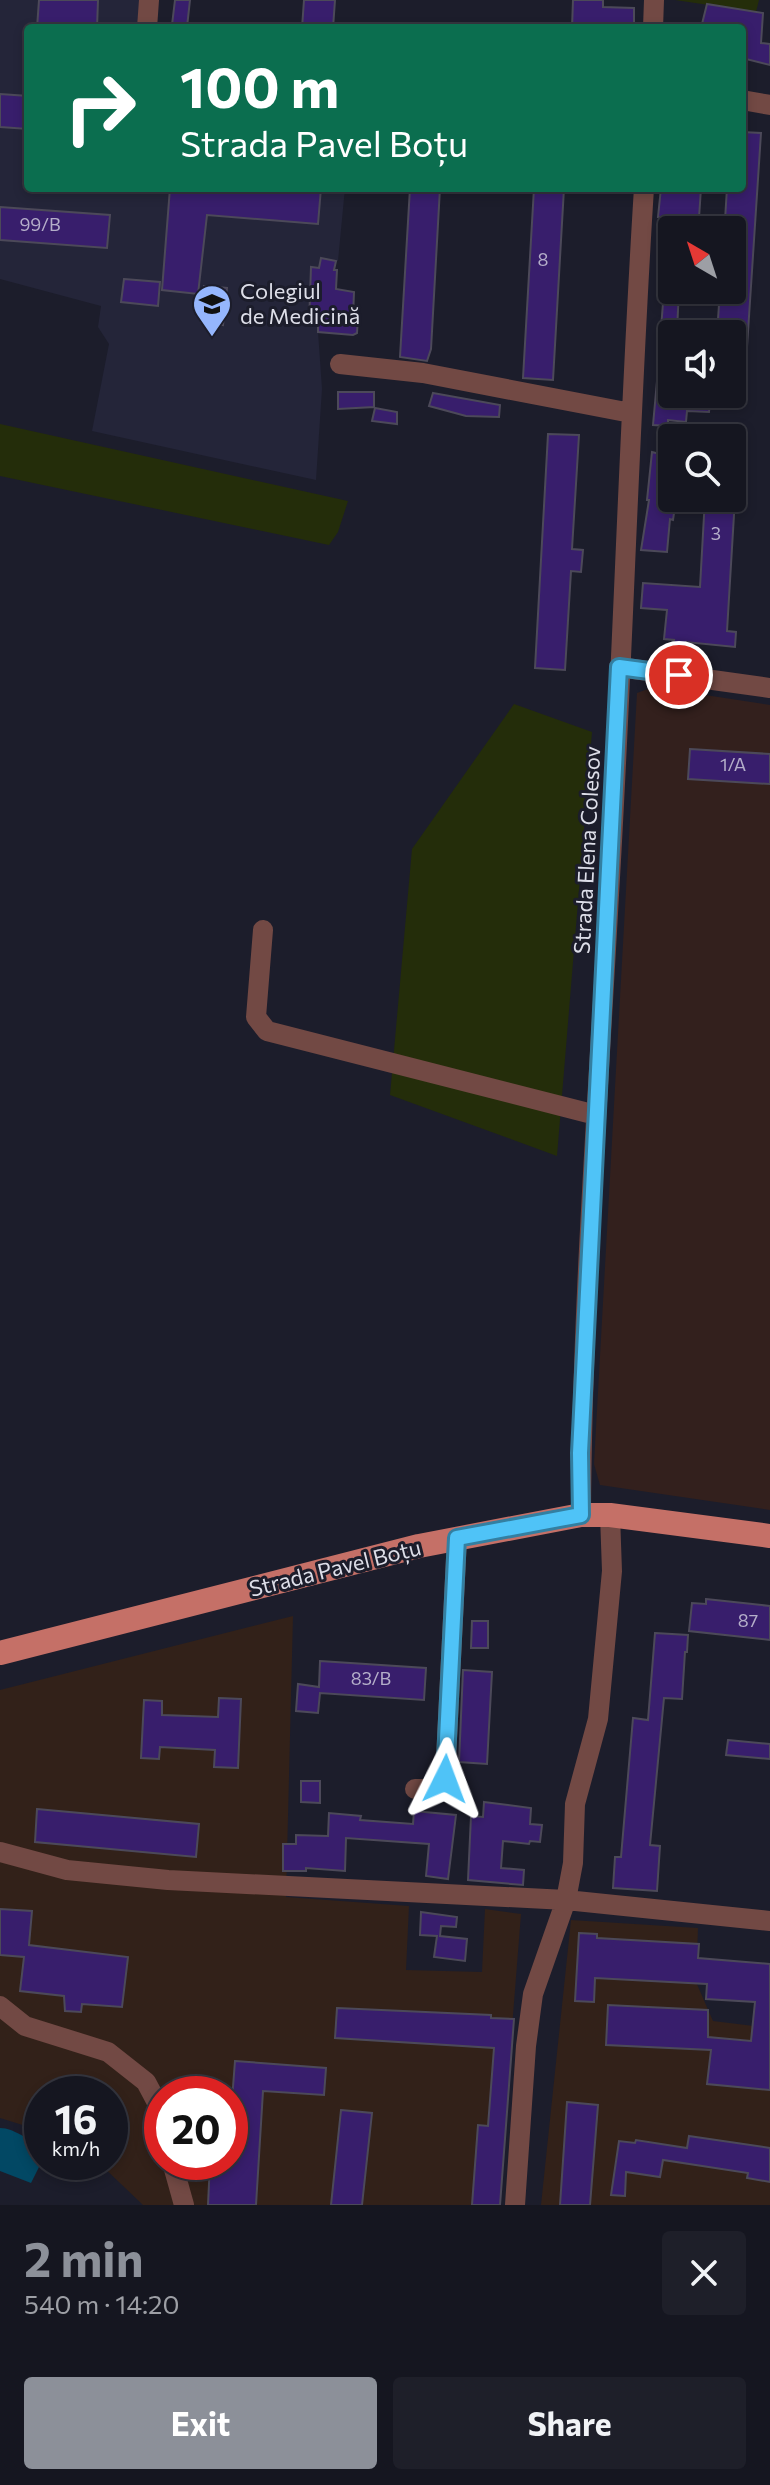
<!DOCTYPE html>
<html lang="en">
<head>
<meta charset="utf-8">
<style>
	body { margin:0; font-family:Commissioner,sans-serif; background:#1e1f29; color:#f1f3f6; height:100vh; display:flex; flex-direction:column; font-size:30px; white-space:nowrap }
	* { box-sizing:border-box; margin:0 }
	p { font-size:26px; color:#9d9fa5 }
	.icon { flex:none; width:44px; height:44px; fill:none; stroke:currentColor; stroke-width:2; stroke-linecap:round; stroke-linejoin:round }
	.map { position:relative; height:2205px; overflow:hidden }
	.drawer { display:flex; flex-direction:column; background:#151620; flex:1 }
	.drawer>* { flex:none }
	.guide { position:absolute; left:24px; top:24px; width:722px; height:168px; border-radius:8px; box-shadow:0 4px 12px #0003,0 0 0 2px #34353e; background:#0b6e4f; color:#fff; overflow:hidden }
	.needle { width:52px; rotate:321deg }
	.buttons { position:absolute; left:658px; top:216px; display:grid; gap:16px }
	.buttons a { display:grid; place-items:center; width:88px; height:88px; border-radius:8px; background:#151620; box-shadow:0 4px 12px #0003,0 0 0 2px #34353e; font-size:40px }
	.speed { position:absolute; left:24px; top:2076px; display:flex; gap:16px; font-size:40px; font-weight:700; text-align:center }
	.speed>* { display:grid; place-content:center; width:104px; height:104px; border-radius:50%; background:#151620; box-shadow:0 4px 12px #0003,0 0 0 2px #34353e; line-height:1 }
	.speed small { font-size:20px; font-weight:400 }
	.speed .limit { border:12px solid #d22; background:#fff; color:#111 }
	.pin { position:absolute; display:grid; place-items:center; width:68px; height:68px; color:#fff; margin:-34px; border:4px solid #fff; border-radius:50%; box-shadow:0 2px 8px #0007 }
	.me { position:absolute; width:88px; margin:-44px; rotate:3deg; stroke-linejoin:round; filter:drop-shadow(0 0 6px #0008) }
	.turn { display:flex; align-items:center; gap:28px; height:168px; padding:0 24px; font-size:36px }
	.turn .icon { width:104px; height:104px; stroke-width:2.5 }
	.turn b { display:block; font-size:56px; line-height:68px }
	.round { display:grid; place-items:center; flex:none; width:84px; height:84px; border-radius:8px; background:#1e1f29 }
	.overview { display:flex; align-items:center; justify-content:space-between; height:136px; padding:0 24px }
	h1 { font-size:48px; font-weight:700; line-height:60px; color:#8c9099 }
	.button { display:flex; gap:16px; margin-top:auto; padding:16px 24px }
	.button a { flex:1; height:92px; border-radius:8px; background:#8c9099; color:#fff; font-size:32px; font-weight:700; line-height:92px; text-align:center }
	.button a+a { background:#1e1f29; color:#f1f3f6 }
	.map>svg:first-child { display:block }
	.commercial { fill:#33201d }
	.industrial { fill:#322119; fill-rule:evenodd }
	.built { fill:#242539 }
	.green { fill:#242d0a }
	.water { fill:#024864 }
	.building { fill:#381e6c; stroke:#4c4959; stroke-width:2 }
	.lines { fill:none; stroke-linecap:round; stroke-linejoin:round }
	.minor { stroke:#724944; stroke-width:20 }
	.major { stroke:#c57067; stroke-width:24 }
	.route-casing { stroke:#337fa1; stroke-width:20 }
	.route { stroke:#4fc3f7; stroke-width:14 }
	.labels { text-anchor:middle; stroke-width:6; stroke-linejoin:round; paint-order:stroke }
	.number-label { font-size:18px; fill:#b4aec9 }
	.poi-label { font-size:22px; fill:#dddee8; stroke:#1c1d2b; text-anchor:start }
	.street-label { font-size:22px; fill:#dddee8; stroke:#1c1d2b }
</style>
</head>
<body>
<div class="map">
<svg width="770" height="2205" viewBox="0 0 770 2205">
	<rect width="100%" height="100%" fill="#1c1d2b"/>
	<path class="commercial" d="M653 687 770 705V1510L600 1485 594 1464 637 693Z"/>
	<path class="industrial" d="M293 1616 286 1897 409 1906 406 1970 482 1972 485 1909 521 1914 498 2205H143L98 2162H110V2094H42V2131L0 2118V1690ZM162 2094H230V2162H162Z
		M571 1920 698 1928 696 1982 713 2021 770 2028V2205H541Z"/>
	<path class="built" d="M0 0H145L143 28H28V188H345L338 261 322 259V307L318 332 322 389 316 480 92 431 109 344 98 327 101 306 0 279Z"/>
	<path class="green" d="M675 0H759L756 12Z
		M0 424 348 501 338 532 329 545 0 476Z
		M514 704 592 732 557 1156 390 1095 412 849Z"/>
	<path class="water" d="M0 2128C16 2128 26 2142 42 2141V2161L31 2183 0 2171Z"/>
	<path class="building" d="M39 0H98L97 28H37Z
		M175 0H190L187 27 172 25Z
		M304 0H335L333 28H302Z
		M573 0H603V7L634 8V28H572Z
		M707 4 763 13 761 43 770 44V65L742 58V28H701Z
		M0 94 28 96V129L0 127Z
		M742 132 761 133 744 393 732 392V334H717L720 290H732V230H668L669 218 658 217 661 188H701L699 218 725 220 727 188H742Z
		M170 188H321L318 224 207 215 198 294 162 290Z
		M410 188H440L431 349 427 361 400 357Z
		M534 188H564L553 380 523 378Z
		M0 207 110 215 107 248 0 240Z
		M321 258 336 261 334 270H337L336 289 354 292 353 317H358L357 333 353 335 318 332V325L309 324 311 267 319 268Z
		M124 279 160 282 158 306 121 302Z
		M204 286 227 288 223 325 201 322Z
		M664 290H679L677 330 661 329Z
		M657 381 672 382V394L711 395 709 412 687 411 686 422 668 420V426L653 425Z
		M338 392H374V407L338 409Z
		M433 393 500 405 499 417 466 416 429 406Z
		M375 408 397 412V424L372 421Z
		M548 434 579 435 572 549 583 550 581 572 571 571 565 670 535 668Z
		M652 452 672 457V470H662L659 497 676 500 673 520 670 519 667 552 641 550 649 500H647Z
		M705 498H735L727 631 736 632 735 647 686 642 685 646 673 644 674 640 664 639 667 610 641 608 643 583 700 587Z
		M690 749 770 754V784L688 779Z
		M706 1599 770 1606V1640L689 1631 692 1603 706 1604Z
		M472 1621H488V1648H471Z
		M655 1633 688 1635 687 1652H685L682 1699 664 1698 650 1845 660 1846 657 1891 613 1888 615 1857H621L633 1718 648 1720Z
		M320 1661 426 1668 424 1700 320 1693 318 1713 296 1711 298 1684 319 1687Z
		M463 1670 492 1672 487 1764 459 1762Z
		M219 1698 241 1699 238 1768 214 1767 215 1750 160 1747 159 1759 141 1758 144 1700 162 1701V1715L218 1717Z
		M728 1740 770 1744V1759L726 1755Z
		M301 1781H320V1803L301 1802Z
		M484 1802 531 1808 530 1824 542 1825 540 1842 530 1841 529 1844 503 1841 501 1868 524 1870 523 1885 468 1880 471 1816 483 1817Z
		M37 1809 199 1824 196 1857 35 1842Z
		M414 1811 456 1815 448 1879 426 1876 429 1844 346 1838 345 1871 306 1868V1871H283V1844H296V1835L328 1836 329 1813 361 1816 360 1820 413 1824Z
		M0 1909 32 1911 29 1945 128 1957 122 2007 82 2004 81 2012 65 2011 64 1996 20 1991 24 1957 0 1955Z
		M421 1912 457 1917 456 1927 441 1926 440 1936 467 1939 465 1961 434 1957 437 1936 420 1935Z
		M579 1933 597 1934V1938L699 1944 698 1958 770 1964V2090L707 2084 711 2050 606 2045 608 2005 708 2010V2037L751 2041 755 2002 706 1999 707 1984 595 1978 594 2002 575 2001Z
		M337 2008 491 2015V2018L514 2019 500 2205H472L478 2125 488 2126 494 2048 335 2038Z
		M235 2061 326 2068 324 2095 263 2091 256 2205H208L210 2162H230V2100H232Z
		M567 2102 598 2105 590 2205H560Z
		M341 2110 372 2113 362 2205H331Z
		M689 2136 770 2148V2182L747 2178 748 2173 663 2160 660 2177 626 2172 625 2196 611 2195 619 2141 635 2143 636 2140 687 2148Z"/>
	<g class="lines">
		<path class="minor" d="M147 28 149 0
			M653 28 654 0
			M742 100 770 105
			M340 364 423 373 631 413
			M619 667 770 688
			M263 930 256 1017 267 1031 596 1115
			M581 1515C582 1308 598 1101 609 895 623 659 629 423 644 188
			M415 1789H436L445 1779 457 1538
			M0 1852 67 1870 168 1880 566 1900 770 1921
			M0 2006 25 2026 108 2052 146 2082 162 2112
			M172 2162 184 2205
			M515 2205 526 2046 533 1994 566 1900 573 1863 575 1804 598 1719 612 1571 610 1515"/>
		<path class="major" d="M0 1653 419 1546 581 1515H610L770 1536"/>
	</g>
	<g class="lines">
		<g class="route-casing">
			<path id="route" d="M445 1779 457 1538 581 1515 580 1453 619 667 679 675"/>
		</g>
		<use href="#route" class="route"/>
	</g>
	<defs>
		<g id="university-pin" transform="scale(2)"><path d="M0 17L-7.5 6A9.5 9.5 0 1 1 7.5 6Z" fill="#95b6fd" stroke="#1c1d2b"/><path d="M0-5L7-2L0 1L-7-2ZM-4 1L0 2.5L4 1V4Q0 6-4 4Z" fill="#111"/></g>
	</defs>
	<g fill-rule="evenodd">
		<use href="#university-pin" x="212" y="304"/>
	</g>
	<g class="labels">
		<g class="number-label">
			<text x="40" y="231">99/B</text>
			<text x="543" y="266">8</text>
			<text x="716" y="540">3</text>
			<text x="733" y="771">1/A</text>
			<text x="748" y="1627">87</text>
			<text x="371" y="1685">83/B</text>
		</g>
		<g class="poi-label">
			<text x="240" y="299">Colegiul<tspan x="240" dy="25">de Medicină</tspan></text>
		</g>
		<g class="street-label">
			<text transform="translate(587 850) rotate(-87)" y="8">Strada Elena Colesov</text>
			<text transform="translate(335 1568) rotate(-14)" y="8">Strada Pavel Boțu</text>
		</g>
	</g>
</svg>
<div class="buttons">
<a><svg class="needle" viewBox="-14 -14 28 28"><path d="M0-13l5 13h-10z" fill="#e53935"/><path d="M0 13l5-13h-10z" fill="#9d9fa5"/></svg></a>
<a><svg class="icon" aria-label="sound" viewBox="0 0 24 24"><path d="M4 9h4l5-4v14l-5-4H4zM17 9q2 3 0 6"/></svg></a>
<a><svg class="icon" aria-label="search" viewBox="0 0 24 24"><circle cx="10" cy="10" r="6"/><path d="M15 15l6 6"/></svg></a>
</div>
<div class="speed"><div>16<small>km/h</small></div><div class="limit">20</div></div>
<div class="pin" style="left:679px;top:675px;background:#d93025"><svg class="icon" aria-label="arrive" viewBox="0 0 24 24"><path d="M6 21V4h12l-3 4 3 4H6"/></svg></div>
<svg class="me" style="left:445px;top:1779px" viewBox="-20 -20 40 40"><path d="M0-17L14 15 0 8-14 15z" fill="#4fc3f7" stroke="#fff" stroke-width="4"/></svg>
<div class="guide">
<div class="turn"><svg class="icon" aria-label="right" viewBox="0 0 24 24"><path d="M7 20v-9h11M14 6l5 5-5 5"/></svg><div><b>100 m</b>Strada Pavel Boțu</div></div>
</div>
</div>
<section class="drawer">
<div class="overview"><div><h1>2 min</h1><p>540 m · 14:20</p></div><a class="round"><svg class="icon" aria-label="close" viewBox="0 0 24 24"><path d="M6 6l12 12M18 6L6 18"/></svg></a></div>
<div class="button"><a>Exit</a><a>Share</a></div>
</section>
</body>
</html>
